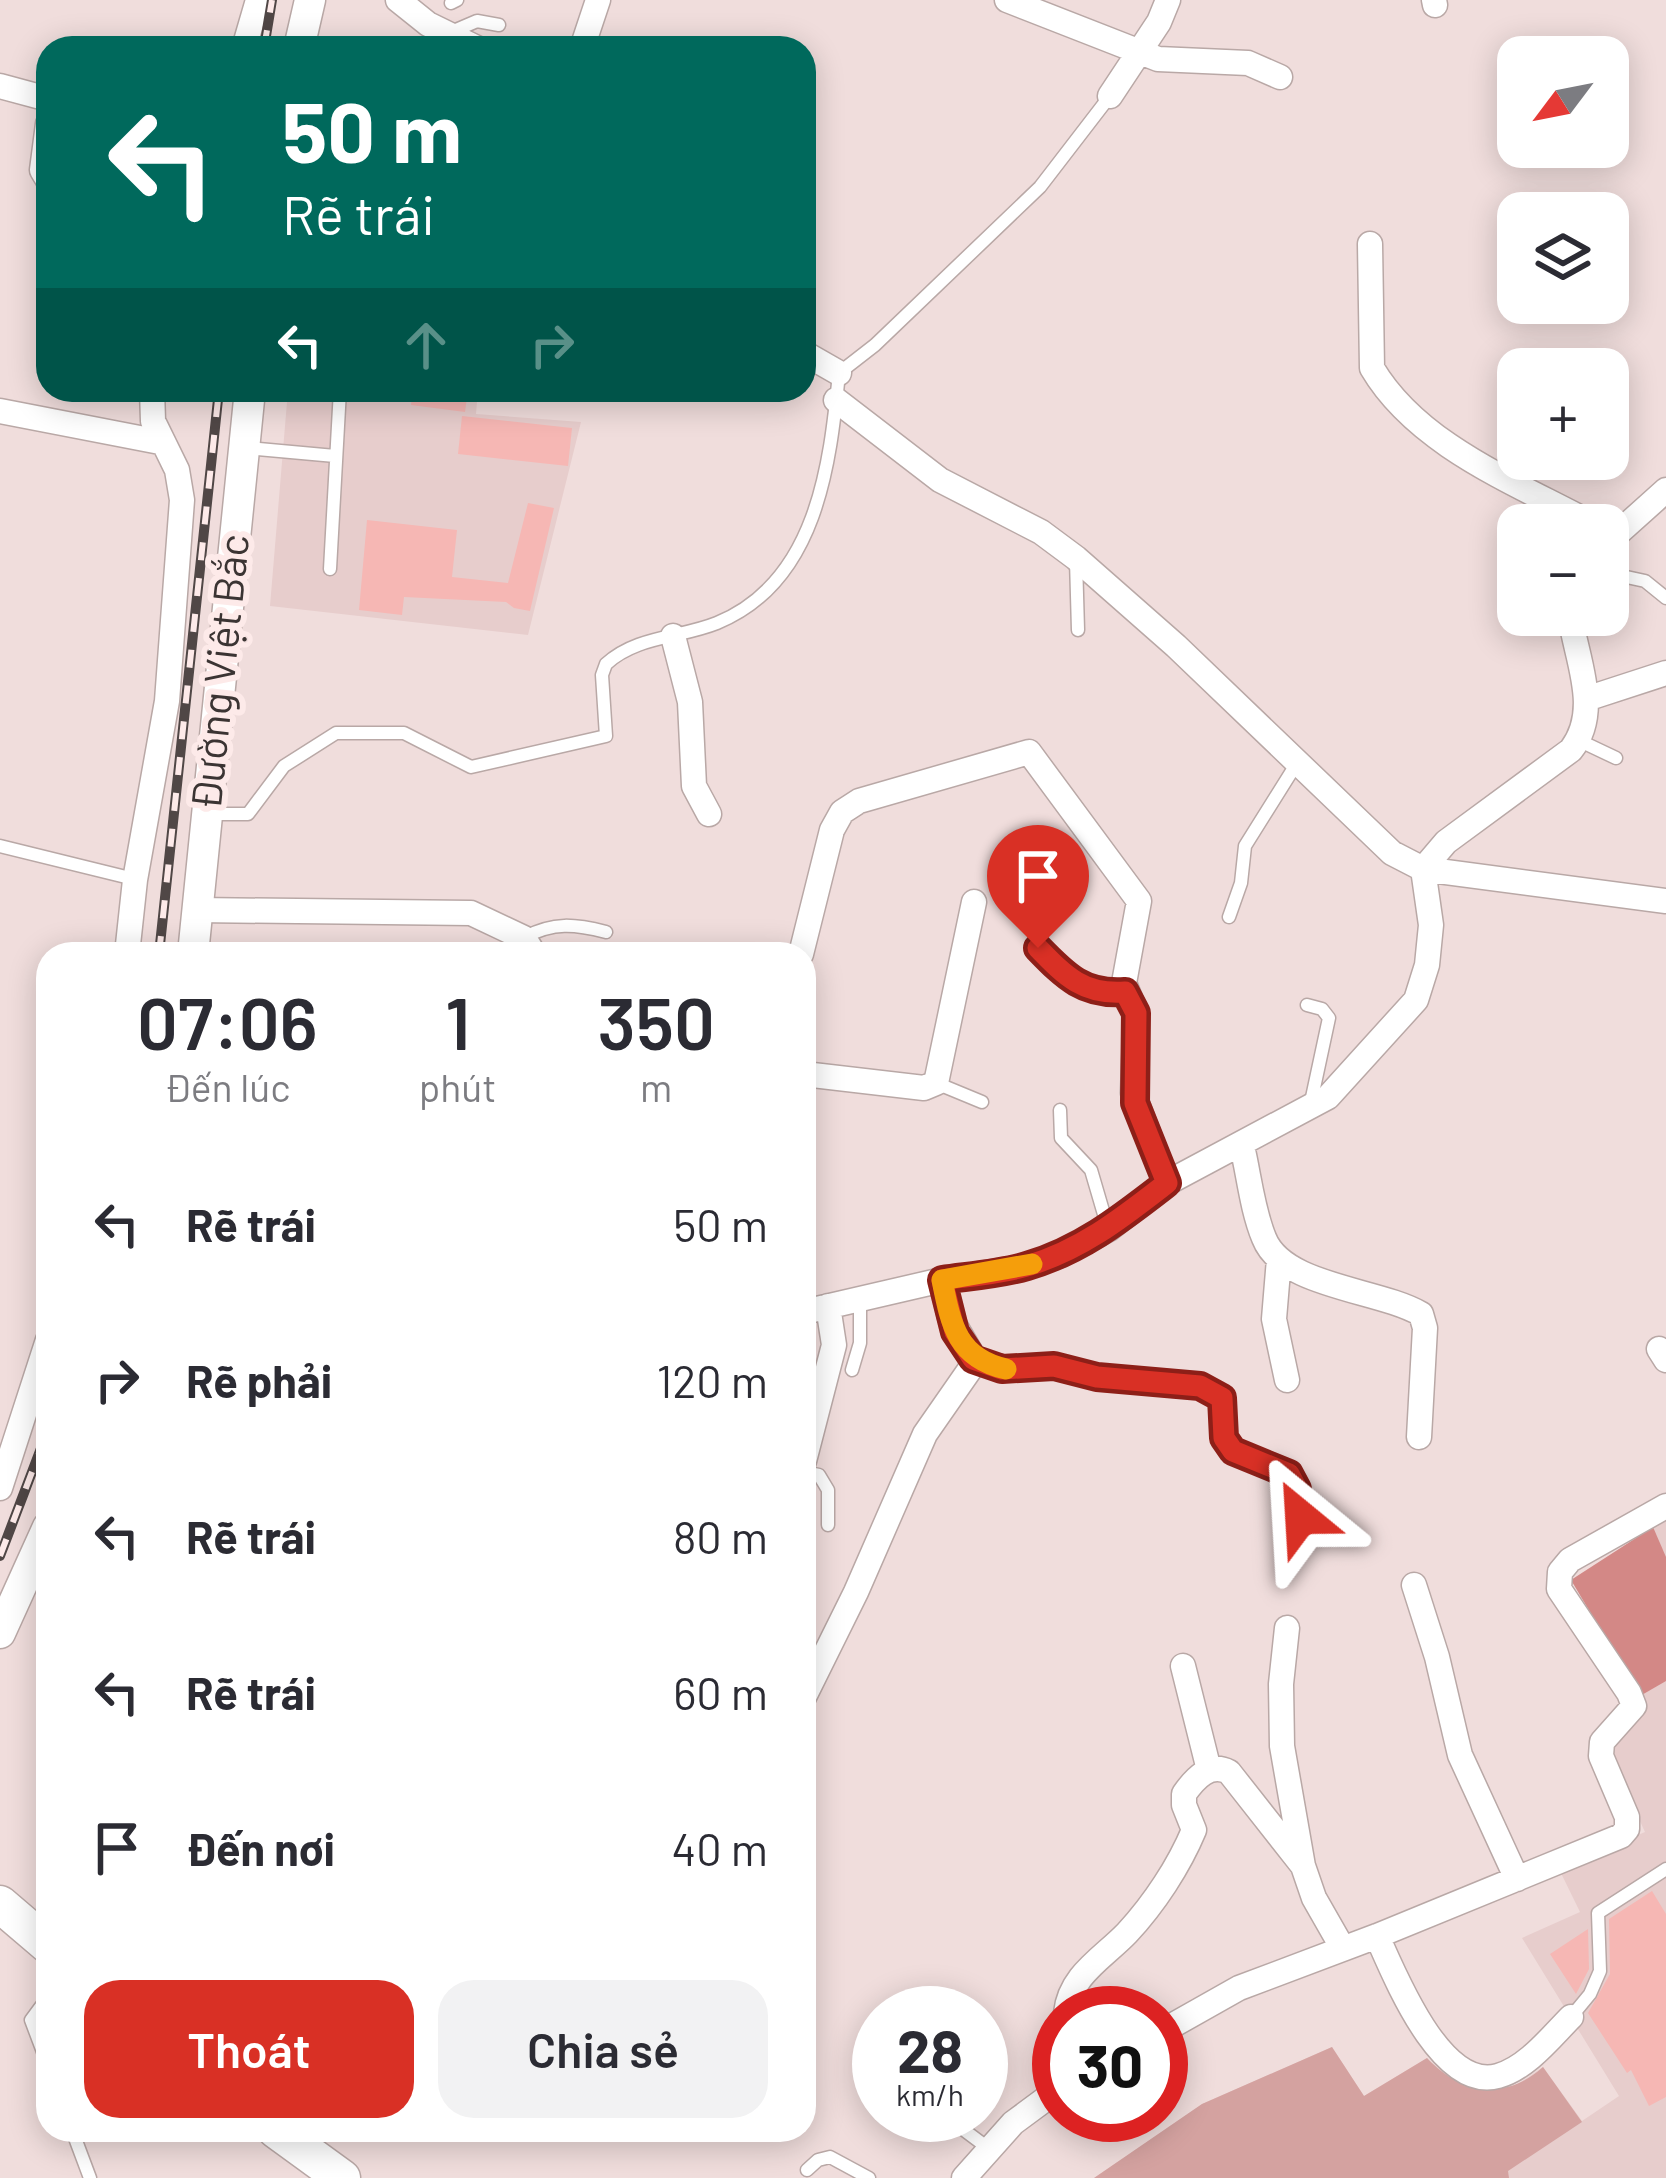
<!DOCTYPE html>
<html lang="vi">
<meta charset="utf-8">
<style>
body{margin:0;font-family:Barlow,sans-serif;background:#f2f2f3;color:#2b2b33;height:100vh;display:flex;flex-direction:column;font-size:45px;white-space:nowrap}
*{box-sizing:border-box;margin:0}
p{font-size:39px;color:#7c7c81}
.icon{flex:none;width:66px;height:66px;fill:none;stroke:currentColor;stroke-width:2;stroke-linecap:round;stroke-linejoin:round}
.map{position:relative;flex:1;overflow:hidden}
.side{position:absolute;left:36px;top:942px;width:780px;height:1200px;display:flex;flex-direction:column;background:#fff;border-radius:36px;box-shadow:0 6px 30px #0003}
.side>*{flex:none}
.guide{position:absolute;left:36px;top:36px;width:780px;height:366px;border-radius:36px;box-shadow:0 6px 30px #0003;background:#00695c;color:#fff;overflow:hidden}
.needle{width:78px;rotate:238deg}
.tools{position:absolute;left:1497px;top:36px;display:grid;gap:24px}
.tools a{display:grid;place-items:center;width:132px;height:132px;border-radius:24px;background:#fff;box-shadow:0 6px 30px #0003;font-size:60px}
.speed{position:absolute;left:852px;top:1986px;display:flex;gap:24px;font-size:60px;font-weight:700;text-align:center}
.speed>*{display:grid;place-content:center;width:156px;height:156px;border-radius:50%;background:#fff;box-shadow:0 6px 30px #0003;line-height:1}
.speed small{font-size:30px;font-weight:400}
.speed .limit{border:18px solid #d22;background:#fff;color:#111}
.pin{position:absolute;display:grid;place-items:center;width:102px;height:102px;color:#fff;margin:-123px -51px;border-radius:50% 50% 50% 0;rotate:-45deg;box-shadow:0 0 12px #0007}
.pin .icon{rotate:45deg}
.me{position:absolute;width:132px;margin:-66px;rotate:333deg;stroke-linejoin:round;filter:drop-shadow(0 0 9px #0008)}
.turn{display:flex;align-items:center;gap:42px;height:252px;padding:0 48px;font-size:54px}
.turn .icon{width:156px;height:156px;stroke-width:2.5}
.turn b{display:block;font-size:84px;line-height:102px}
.lanes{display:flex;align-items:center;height:114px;padding:0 48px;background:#0003;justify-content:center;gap:60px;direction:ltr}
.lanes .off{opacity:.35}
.eta{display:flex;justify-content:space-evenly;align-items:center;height:204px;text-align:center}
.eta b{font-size:72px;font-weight:600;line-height:84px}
.button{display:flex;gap:24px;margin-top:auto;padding:24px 48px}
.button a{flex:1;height:138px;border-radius:36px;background:#d93025;color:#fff;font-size:48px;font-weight:600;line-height:138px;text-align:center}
.button a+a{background:#f2f2f3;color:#2b2b33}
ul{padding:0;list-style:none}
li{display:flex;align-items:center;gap:36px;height:156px;padding:0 48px}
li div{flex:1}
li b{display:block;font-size:45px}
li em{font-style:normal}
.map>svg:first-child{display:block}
.built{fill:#e7cdcc}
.green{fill:#d4a2a0}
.water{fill:#d38886}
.building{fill:#f6b7b4}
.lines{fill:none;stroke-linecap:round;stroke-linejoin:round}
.service-casing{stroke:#b9a8a6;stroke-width:15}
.minor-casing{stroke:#b9a8a6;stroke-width:27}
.tertiary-casing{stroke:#b9a8a6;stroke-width:33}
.primary-casing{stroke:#b9a8a6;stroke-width:39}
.service{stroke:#fff;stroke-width:12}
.minor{stroke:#fff;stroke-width:24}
.tertiary{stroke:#fff;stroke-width:30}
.primary{stroke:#fff;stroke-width:36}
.rail-casing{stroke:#504746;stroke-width:10}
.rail{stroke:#fdeae9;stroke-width:6;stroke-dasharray:18;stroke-linecap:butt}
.route-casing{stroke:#8d1f18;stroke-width:30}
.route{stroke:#d93025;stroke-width:21}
.slow{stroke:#f59e0b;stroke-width:21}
.labels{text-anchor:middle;stroke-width:12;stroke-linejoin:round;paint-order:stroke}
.street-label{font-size:42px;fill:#3b3433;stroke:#fdeae9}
</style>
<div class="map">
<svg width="1666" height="2178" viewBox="0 0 1666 2178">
<rect width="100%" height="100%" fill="#f0dddc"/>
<!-- built -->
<path class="built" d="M 288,390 L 478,390 L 476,414 L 581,422 L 528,635 L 270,606 Z
M 1666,1519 L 1666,2178 L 1094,2178 L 1202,2104 L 1332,2047 L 1364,2096 L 1427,2058 L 1453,2081 L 1478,2090 L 1515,2086 L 1543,2067 L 1582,2121 L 1619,2096 L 1522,1938 L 1580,1912 L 1559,1869 L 1645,1832 L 1613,1762 L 1612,1747 L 1638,1718 L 1637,1689 L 1571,1580 Z"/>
<!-- green -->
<path class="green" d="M 1332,2047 L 1364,2096 L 1427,2058 C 1460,2094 1506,2101 1543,2067 L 1582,2122 L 1508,2171 L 1509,2178 L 1094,2178 L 1202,2104 Z"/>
<!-- water -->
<path class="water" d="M 1653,1527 L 1666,1557 L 1666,1681 L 1640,1696 L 1571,1580 Z"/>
<!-- building -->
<path class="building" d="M 413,390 L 468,390 L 465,412 L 411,405 Z
M 462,416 L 572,428 L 568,466 L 458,454 Z
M 528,503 L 554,508 L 530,611 L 514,608 L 506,602 L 404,597 L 402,615 L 359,610 L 367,520 L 457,530 L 452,577 L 508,583 Z
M 1652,1891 L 1666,1914 L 1666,2097 L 1649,2106 L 1631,2070 L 1627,2073 L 1588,2013 L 1610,1974 L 1609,1919 Z
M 1588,1929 L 1589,1969 L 1576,1994 L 1550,1954 Z"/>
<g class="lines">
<defs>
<path id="service" d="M 451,3 L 457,0
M 449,33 L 477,21 L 499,25
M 61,48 L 62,46
M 247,448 L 335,456
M 1076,560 L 1078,630
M 330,569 L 340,390
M 1608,573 L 1645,581 L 1666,598
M 1572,619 L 1610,624
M 1578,740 L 1616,758
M 207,814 L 248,814 L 284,766 L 336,733 L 404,733 L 471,767 L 606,736 L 602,675 L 606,664 C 636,636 680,638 717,623 C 817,582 830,465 839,373 L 875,345 L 1040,187 L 1110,96
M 0,846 L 134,879
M 1229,917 L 1241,883 L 1245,846 L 1297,763
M 525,937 C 554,922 574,924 606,932
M 1038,948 C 1066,977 1084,996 1125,992
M 1307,1005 L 1322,1009 L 1329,1018 L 1311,1102
M 936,1083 L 982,1102
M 1060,1110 L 1061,1138 L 1091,1170 L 1108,1228
M 852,1370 L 860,1343 L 860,1300
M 804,1472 L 819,1475 L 828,1490 L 828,1525
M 48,1997 L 31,2020 L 48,2065
M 1571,2017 L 1590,1994 L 1600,1971 L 1598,1913 L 1666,1869
M 866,2091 L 879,2083
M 944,2115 L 988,2148
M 72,2130 L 90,2178
M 807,2170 L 818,2160 L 830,2157 L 869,2178"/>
<path id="minor" d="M 398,0 L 428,24 L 477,48
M 1007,0 L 1158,59 L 1248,63 L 1280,77
M 1434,0 L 1435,5
M 244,48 L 258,0
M 582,48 L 598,0
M 0,86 L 48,99
M 1110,96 L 1159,22 L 1168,0
M 48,124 L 42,170 L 48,180
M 1370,244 L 1372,368 C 1418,446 1517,483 1594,525
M 804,353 L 839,373
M 836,400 L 940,480 L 1041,532 L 1076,558 L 1176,646 L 1392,853 L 1423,869 L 1666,901
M 0,411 L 160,442
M 1608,542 L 1666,490
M 673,636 L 690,702 L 694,786 L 709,814
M 1586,699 L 1666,673
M 197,910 L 471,913 L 524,938 L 534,954
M 127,954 L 135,880 L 167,701 L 182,500 L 177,470 L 153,421 L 152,390
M 801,954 L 832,830 L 842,812 L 859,801 L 1029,752 L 1139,901 L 1124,983 L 1136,1013 L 1133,1093 L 1167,1183
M 804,1074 L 924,1088 L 936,1083 L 974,902
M 1242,1146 C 1249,1175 1252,1209 1264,1238 C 1283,1287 1378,1289 1421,1314 L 1425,1328 L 1419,1437
M 1279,1259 L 1274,1319 L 1287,1380
M 804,1312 L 942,1280 L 1023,1267 L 1061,1255 L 1109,1229 L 1167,1183 L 1328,1097 L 1416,1000 L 1427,965 L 1431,925 L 1423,869 L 1446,842 L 1571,750 C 1602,710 1576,659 1570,615
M 1659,1349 L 1666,1360
M 973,1359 L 1002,1369 L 1055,1366 L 1097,1377 L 1200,1386 L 1222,1398 L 1224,1438 L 1233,1451 L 1289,1474 L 1297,1489 L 1301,1517
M 804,1461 L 834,1345 L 828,1306
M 0,1488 L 48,1340
M 1414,1585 L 1437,1657 L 1460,1755 L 1517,1879
M 1287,1628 L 1281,1684 L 1282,1746 L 1303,1866 L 1314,1898 L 1342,1947
M 1183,1666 L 1209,1770
M 804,1697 L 856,1592 L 925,1434 L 973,1365 L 971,1353 L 950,1317 L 942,1280
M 1377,1936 C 1395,1976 1441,2092 1498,2076 C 1527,2068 1551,2037 1571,2017
M 1066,2013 C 1070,1975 1103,1958 1127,1933 C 1154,1904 1179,1866 1194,1830 L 1184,1805 L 1184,1794 C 1195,1778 1210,1762 1229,1772 L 1303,1866
M 1161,2032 L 1239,1988 L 1377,1936 L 1621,1836 L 1627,1829 L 1627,1817 L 1601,1756 L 1602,1742 L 1634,1706 L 1629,1693 L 1559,1589 L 1560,1572 L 1570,1560 L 1666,1506
M 964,2178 L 1013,2123 L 1059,2089"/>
<path id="tertiary" d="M 299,48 L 310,0
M 193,954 L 250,390
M 0,1633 L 48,1527"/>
<path id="primary" d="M 0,1904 L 48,1945
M 276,2130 L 342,2178"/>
</defs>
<!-- service casing -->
<use href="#service" class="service-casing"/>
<!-- minor casing -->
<use href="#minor" class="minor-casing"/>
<!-- tertiary casing -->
<use href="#tertiary" class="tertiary-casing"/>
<!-- primary casing -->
<use href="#primary" class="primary-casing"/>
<!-- service -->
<use href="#service" class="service"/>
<!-- minor -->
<use href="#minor" class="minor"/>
<!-- tertiary -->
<use href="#tertiary" class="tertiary"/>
<!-- primary -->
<use href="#primary" class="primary"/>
<defs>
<path id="rail" d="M 264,48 L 272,0
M 159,954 L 219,390
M 0,1556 L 48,1430"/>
</defs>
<!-- rail casing -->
<use href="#rail" class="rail-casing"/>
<!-- rail -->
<use href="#rail" class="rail"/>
</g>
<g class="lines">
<defs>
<path id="route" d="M 1038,948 C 1066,977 1084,995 1125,992 L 1136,1013 L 1135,1103 L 1167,1183 C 1123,1217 1082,1250 1027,1266 C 1000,1274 970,1276 942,1280 L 955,1332 L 973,1359 L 1002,1369 L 1054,1366 L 1097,1377 L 1200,1386 L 1222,1398 L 1224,1438 L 1233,1451 L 1289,1474 L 1297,1489 L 1301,1517"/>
</defs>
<!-- route casing -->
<use href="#route" class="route-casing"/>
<!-- route -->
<use href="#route" class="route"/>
<!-- slow -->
<path class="slow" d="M 1006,1369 C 957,1358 951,1325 942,1280 L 1032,1264"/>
</g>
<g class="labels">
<!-- street labels -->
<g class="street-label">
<text transform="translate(220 672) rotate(-84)" y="15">Đường Việt Bắc</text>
</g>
</g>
</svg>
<div class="tools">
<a><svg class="needle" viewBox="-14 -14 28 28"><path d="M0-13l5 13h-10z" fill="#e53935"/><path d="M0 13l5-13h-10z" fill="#7c7c81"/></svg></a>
<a><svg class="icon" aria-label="layers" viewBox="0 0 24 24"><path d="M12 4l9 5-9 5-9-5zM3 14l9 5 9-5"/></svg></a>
<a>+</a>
<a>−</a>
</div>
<div class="speed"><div>28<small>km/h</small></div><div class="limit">30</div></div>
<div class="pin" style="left:1038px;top:948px;background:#d93025"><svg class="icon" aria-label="arrive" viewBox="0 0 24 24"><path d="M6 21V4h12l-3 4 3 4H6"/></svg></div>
<svg class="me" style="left:1301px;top:1517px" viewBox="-20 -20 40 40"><path d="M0-17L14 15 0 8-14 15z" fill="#d93025" stroke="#fff" stroke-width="4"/></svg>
<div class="guide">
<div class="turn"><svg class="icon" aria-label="left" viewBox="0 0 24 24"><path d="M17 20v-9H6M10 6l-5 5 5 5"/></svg><div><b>50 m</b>Rẽ trái</div></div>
<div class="lanes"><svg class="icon" aria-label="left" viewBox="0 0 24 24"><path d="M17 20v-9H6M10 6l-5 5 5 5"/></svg><svg class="icon off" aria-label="ahead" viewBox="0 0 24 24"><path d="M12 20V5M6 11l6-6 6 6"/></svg><svg class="icon off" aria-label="right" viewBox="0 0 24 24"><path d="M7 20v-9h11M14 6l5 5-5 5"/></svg></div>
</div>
<section class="side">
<div class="eta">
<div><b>07:06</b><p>Đến lúc</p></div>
<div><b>1</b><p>phút</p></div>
<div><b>350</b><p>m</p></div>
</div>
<ul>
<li><svg class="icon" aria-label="left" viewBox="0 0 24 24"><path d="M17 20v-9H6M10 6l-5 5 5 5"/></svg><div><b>Rẽ trái</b></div><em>50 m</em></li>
<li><svg class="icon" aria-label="right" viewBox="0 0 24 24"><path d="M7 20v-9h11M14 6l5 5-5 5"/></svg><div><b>Rẽ phải</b></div><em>120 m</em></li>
<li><svg class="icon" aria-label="left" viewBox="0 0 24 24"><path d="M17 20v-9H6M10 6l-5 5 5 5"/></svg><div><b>Rẽ trái</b></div><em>80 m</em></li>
<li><svg class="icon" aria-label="left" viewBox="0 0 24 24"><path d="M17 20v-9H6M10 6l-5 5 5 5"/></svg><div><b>Rẽ trái</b></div><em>60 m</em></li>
<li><svg class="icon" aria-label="arrive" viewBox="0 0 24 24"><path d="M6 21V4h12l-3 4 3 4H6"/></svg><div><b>Đến nơi</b></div><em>40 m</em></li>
</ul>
<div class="button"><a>Thoát</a><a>Chia sẻ</a></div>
</section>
</div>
